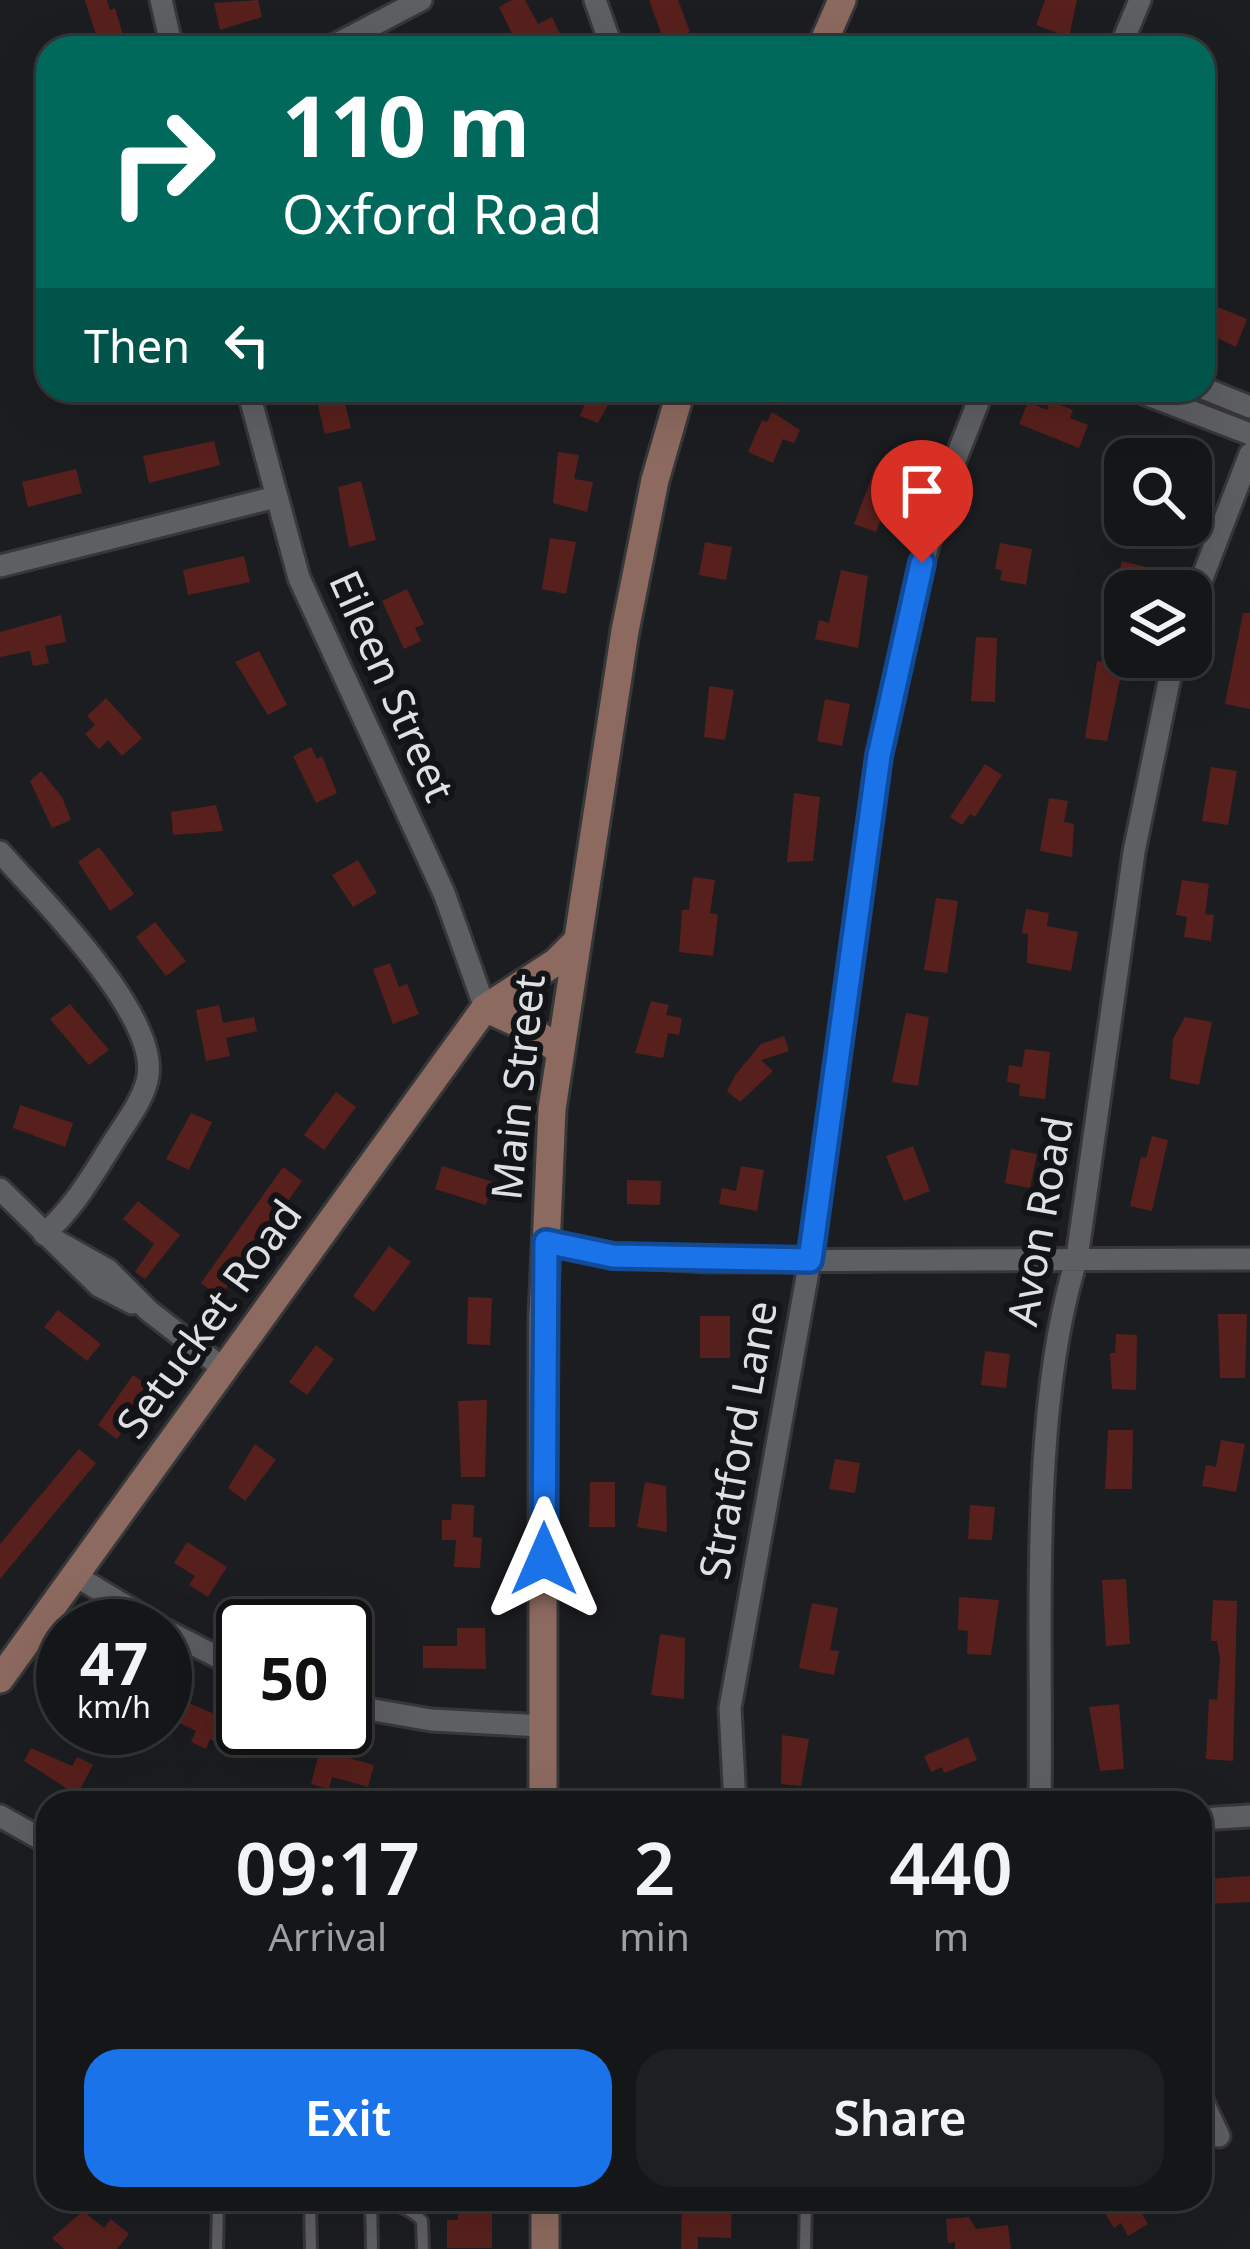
<!DOCTYPE html>
<style>
body{margin:0;font-family:"Noto Sans",sans-serif;background:#1e1f21;color:#f1f3f6;height:100vh;display:flex;flex-direction:column;font-size:45px;white-space:nowrap}
*{box-sizing:border-box;margin:0}
p{font-size:39px;color:#9d9fa2}
.icon{flex:none;width:66px;height:66px;fill:none;stroke:currentColor;stroke-width:2;stroke-linecap:round;stroke-linejoin:round}
.map{position:relative;flex:1;overflow:hidden}
.drawer{position:absolute;left:36px;top:1791px;width:1176px;height:420px;display:flex;flex-direction:column;background:#151618;border-radius:36px;box-shadow:0 12px 48px #0002,0 0 0 3px #343537}
.drawer>*{flex:none}
.banner{position:absolute;left:36px;top:36px;width:1179px;height:366px;border-radius:36px;box-shadow:0 12px 48px #0002,0 0 0 3px #343537;background:#00695c;color:#fff;overflow:hidden}
.tools{position:absolute;left:1104px;top:438px;display:grid;gap:24px}
.tools a{display:grid;place-items:center;width:108px;height:108px;border-radius:24px;background:#151618;box-shadow:0 12px 48px #0002,0 0 0 3px #343537;font-size:60px}
.speed{position:absolute;left:36px;top:1599px;display:flex;gap:24px;font-size:60px;font-weight:700;text-align:center}
.speed>*{display:grid;place-content:center;width:156px;height:156px;border-radius:50%;background:#151618;box-shadow:0 12px 48px #0002,0 0 0 3px #343537;line-height:1}
.speed small{font-size:30px;font-weight:400}
.speed .limit{border:6px solid #111;border-radius:18px;background:#fff;color:#111}
.pin{position:absolute;display:grid;place-items:center;width:102px;height:102px;color:#fff;margin:-123px -51px;border-radius:50% 50% 50% 0;rotate:-45deg;box-shadow:0 0 12px #0007}
.pin .icon{rotate:45deg}
.me{position:absolute;width:132px;margin:-66px;rotate:0deg;stroke-linejoin:round;filter:drop-shadow(0 0 9px #0008)}
.turn{display:flex;align-items:center;gap:42px;height:252px;padding:0 48px;font-size:54px}
.turn .icon{width:156px;height:156px;stroke-width:2.5}
.turn b{display:block;font-size:84px;line-height:102px}
.then{display:flex;align-items:center;height:114px;padding:0 48px;background:#0003;gap:24px;font-size:45px}
.eta{display:flex;justify-content:space-evenly;align-items:center;height:204px;text-align:center}
.eta b{font-size:72px;font-weight:600;line-height:84px}
.action{display:flex;gap:24px;margin-top:auto;padding:24px 48px}
.action a{flex:1;height:138px;border-radius:36px;background:#1a73e8;color:#fff;font-size:48px;font-weight:600;line-height:138px;text-align:center}
.action a+a{background:#1e1f21;color:#f1f3f6}
.map>svg:first-child{display:block}
.building{fill:#58201c}
.lines{fill:none;stroke-linecap:round;stroke-linejoin:round}
.lane-casing{stroke:#37373a;stroke-width:16}
.street-casing{stroke:#37373a;stroke-width:27}
.secondary-casing{stroke:#37373a;stroke-width:33}
.lane{stroke:#5e5f63;stroke-width:10}
.street{stroke:#5e5f63;stroke-width:21}
.secondary{stroke:#8d6a5f;stroke-width:27}
.route-casing{stroke:#114b97;stroke-width:30}
.route{stroke:#1a73e8;stroke-width:21}
.labels{text-anchor:middle;stroke-width:12;stroke-linejoin:round;paint-order:stroke}
.street-label{font-size:42px;fill:#dfe0e2;stroke:#131417}
</style>
<div class="map">
<svg width="1250" height="2249" viewBox="0 0 1250 2249">
<rect width="100%" height="100%" fill="#1c1d20"/>
<!-- building -->
<path class="building" d="M 85,0 L 107,0 L 110,10 L 115,8 L 126,45 L 100,48 Z
M 258,0 L 262,17 L 220,30 L 214,3 Z
M 512,0 L 525,0 L 538,24 L 552,17 L 560,34 L 543,43 L 545,48 L 519,48 L 499,7 Z
M 649,0 L 678,0 L 690,32 L 664,41 Z
M 1045,0 L 1077,0 L 1069,37 L 1036,25 Z
M 1203,301 L 1247,319 L 1236,347 L 1203,331 Z
M 314,390 L 342,390 L 351,428 L 325,434 Z
M 590,390 L 616,390 L 598,423 L 580,416 Z
M 1050,401 L 1073,410 L 1070,418 L 1088,425 L 1079,448 L 1019,424 L 1028,402 L 1047,410 Z
M 772,412 L 800,430 L 794,443 L 783,439 L 773,463 L 748,452 L 762,420 L 767,422 Z
M 214,441 L 220,465 L 149,483 L 143,456 Z
M 558,452 L 579,455 L 574,479 L 593,482 L 587,512 L 553,503 Z
M 876,466 L 899,474 L 876,532 L 854,524 Z
M 76,469 L 82,493 L 28,507 L 22,482 Z
M 361,481 L 376,540 L 349,547 L 338,487 Z
M 550,538 L 576,542 L 566,594 L 542,589 Z
M 705,542 L 732,547 L 726,580 L 699,575 Z
M 1000,543 L 1032,549 L 1026,585 L 1000,580 L 1002,570 L 995,569 Z
M 244,556 L 250,582 L 188,595 L 183,570 Z
M 1122,561 L 1146,567 L 1140,591 L 1125,591 L 1125,632 L 1104,626 Z
M 841,570 L 868,576 L 858,648 L 815,639 L 819,620 L 829,623 Z
M 407,589 L 424,624 L 415,628 L 421,641 L 404,649 L 382,601 Z
M 1243,613 L 1250,613 L 1250,709 L 1225,704 Z
M 61,615 L 66,642 L 45,646 L 49,663 L 33,666 L 30,651 L 0,657 L 0,632 Z
M 976,637 L 997,638 L 995,702 L 971,701 Z
M 259,651 L 287,705 L 268,715 L 235,662 Z
M 1097,661 L 1123,665 L 1107,741 L 1085,738 Z
M 709,686 L 734,690 L 725,740 L 704,737 Z
M 106,698 L 142,738 L 122,756 L 108,740 L 99,749 L 85,734 L 95,725 L 87,716 Z
M 825,699 L 850,704 L 842,746 L 817,741 Z
M 311,747 L 317,759 L 322,756 L 337,793 L 316,803 L 293,756 Z
M 985,764 L 1002,775 L 975,817 L 970,814 L 962,825 L 950,817 Z
M 1211,767 L 1237,771 L 1228,825 L 1202,821 Z
M 41,771 L 62,797 L 71,820 L 52,828 L 30,781 Z
M 794,793 L 820,797 L 813,861 L 787,862 Z
M 1049,798 L 1068,801 L 1064,822 L 1074,824 L 1072,857 L 1040,851 Z
M 216,805 L 223,831 L 173,835 L 171,812 Z
M 99,847 L 134,894 L 110,911 L 78,862 Z
M 358,860 L 377,893 L 353,907 L 332,875 Z
M 693,877 L 715,880 L 710,913 L 718,915 L 713,956 L 679,952 L 682,910 L 689,910 Z
M 1182,880 L 1209,884 L 1205,914 L 1214,915 L 1211,941 L 1184,937 L 1187,917 L 1176,915 Z
M 936,898 L 958,901 L 947,973 L 924,970 Z
M 1026,909 L 1049,913 L 1047,926 L 1078,932 L 1071,971 L 1027,963 L 1028,934 L 1022,933 Z
M 155,922 L 186,961 L 166,976 L 136,937 Z
M 390,963 L 399,987 L 407,984 L 419,1014 L 393,1024 L 373,969 Z
M 651,1001 L 669,1005 L 666,1015 L 682,1018 L 679,1035 L 668,1033 L 663,1058 L 635,1053 Z
M 70,1004 L 109,1050 L 89,1065 L 50,1019 Z
M 219,1005 L 223,1023 L 254,1017 L 257,1031 L 226,1038 L 230,1056 L 206,1061 L 196,1010 Z
M 906,1013 L 929,1017 L 918,1086 L 892,1082 Z
M 1185,1017 L 1212,1022 L 1199,1085 L 1170,1079 L 1173,1039 Z
M 784,1036 L 789,1051 L 761,1060 L 773,1071 L 740,1102 L 727,1091 L 736,1074 L 761,1044 Z
M 1025,1049 L 1050,1052 L 1045,1099 L 1019,1096 L 1020,1084 L 1007,1082 L 1009,1065 L 1022,1067 Z
M 336,1092 L 356,1107 L 324,1150 L 304,1135 Z
M 20,1105 L 73,1123 L 65,1147 L 13,1128 Z
M 191,1113 L 212,1122 L 189,1170 L 166,1159 Z
M 1152,1136 L 1168,1140 L 1152,1211 L 1130,1206 L 1141,1157 L 1146,1158 Z
M 913,1146 L 930,1191 L 904,1201 L 886,1156 Z
M 1011,1149 L 1037,1154 L 1030,1188 L 1005,1183 Z
M 442,1166 L 493,1182 L 486,1205 L 435,1189 Z
M 741,1166 L 764,1170 L 757,1211 L 719,1204 L 722,1188 L 736,1191 Z
M 283,1167 L 302,1181 L 220,1297 L 201,1283 Z
M 627,1180 L 661,1181 L 660,1205 L 627,1204 Z
M 138,1201 L 180,1235 L 145,1279 L 135,1272 L 154,1244 L 123,1219 Z
M 389,1246 L 411,1262 L 374,1312 L 353,1296 Z
M 468,1297 L 492,1298 L 490,1345 L 467,1344 Z
M 58,1310 L 101,1344 L 87,1361 L 44,1327 Z
M 1218,1314 L 1247,1314 L 1245,1378 L 1220,1378 Z
M 700,1316 L 730,1316 L 730,1358 L 700,1358 Z
M 1116,1334 L 1137,1335 L 1136,1390 L 1112,1389 L 1110,1353 L 1115,1353 Z
M 316,1345 L 334,1359 L 307,1395 L 289,1382 Z
M 985,1351 L 1010,1354 L 1006,1388 L 981,1385 Z
M 133,1375 L 153,1389 L 117,1439 L 98,1425 Z
M 487,1400 L 485,1477 L 461,1477 L 458,1401 Z
M 1108,1430 L 1133,1430 L 1132,1489 L 1105,1489 Z
M 1221,1440 L 1245,1444 L 1236,1492 L 1202,1486 L 1206,1465 L 1216,1467 Z
M 255,1444 L 276,1460 L 245,1501 L 228,1488 Z
M 79,1449 L 96,1463 L 0,1579 L 0,1544 Z
M 835,1459 L 860,1463 L 855,1493 L 829,1489 Z
M 590,1482 L 615,1482 L 615,1527 L 589,1527 Z
M 645,1482 L 666,1486 L 667,1532 L 637,1527 Z
M 452,1504 L 474,1505 L 473,1537 L 482,1538 L 480,1568 L 454,1567 L 456,1540 L 442,1540 L 442,1520 L 451,1520 Z
M 970,1505 L 995,1507 L 992,1540 L 968,1539 Z
M 187,1542 L 227,1567 L 208,1597 L 189,1585 L 195,1576 L 174,1563 Z
M 1126,1579 L 1130,1644 L 1106,1646 L 1102,1580 Z
M 959,1597 L 999,1600 L 991,1655 L 967,1654 L 968,1631 L 958,1630 Z
M 1213,1600 L 1237,1601 L 1233,1761 L 1206,1759 L 1209,1699 L 1217,1700 L 1220,1660 L 1217,1641 L 1211,1641 Z
M 812,1603 L 838,1608 L 830,1650 L 839,1651 L 834,1675 L 799,1668 Z
M 457,1628 L 485,1628 L 486,1669 L 423,1668 L 423,1646 L 457,1646 Z
M 660,1634 L 685,1638 L 684,1699 L 651,1695 Z
M 186,1702 L 261,1733 L 252,1751 L 233,1742 L 230,1749 L 210,1739 L 206,1749 L 191,1742 L 196,1731 L 177,1722 Z
M 1119,1704 L 1124,1769 L 1100,1771 L 1089,1707 Z
M 782,1735 L 809,1739 L 801,1786 L 781,1784 Z
M 968,1737 L 977,1760 L 944,1773 L 942,1767 L 931,1772 L 924,1756 Z
M 31,1748 L 72,1766 L 77,1757 L 93,1765 L 77,1795 L 24,1761 Z
M 320,1750 L 374,1765 L 368,1787 L 332,1777 L 329,1789 L 311,1784 Z
M 1250,1876 L 1250,1902 L 1207,1904 L 1207,1879 Z
M 458,2199 L 492,2199 L 492,2248 L 447,2248 L 447,2220 L 458,2220 Z
M 682,2199 L 732,2199 L 731,2238 L 698,2237 L 698,2249 L 681,2249 Z
M 1096,2199 L 1163,2199 L 1141,2212 L 1148,2224 L 1128,2236 L 1121,2223 L 1114,2228 Z
M 83,2211 L 104,2228 L 111,2219 L 129,2234 L 117,2249 L 64,2249 L 52,2238 Z
M 969,2217 L 976,2229 L 1008,2225 L 1011,2249 L 955,2249 L 955,2242 L 948,2243 L 946,2219 Z"/>
<g class="lines">
<defs>
<path id="lane" d="M 310,2200 L 311,2249
M 371,2200 L 372,2249
M 217,2249 L 218,2203 C 266,2201 391,2183 422,2221 L 423,2249
M 805,2249 L 806,2199"/>
<path id="street" d="M 161,0 L 172,48
M 595,0 L 612,48
M 329,48 L 421,0
M 1120,48 L 1140,0
M 1203,388 L 1250,407
M 248,390 L 299,578 L 444,893 L 485,1008
M 1135,390 L 1250,434
M 0,566 L 276,497
M 1191,607 L 1250,454
M 0,852 C 40,898 164,1019 147,1081 C 141,1104 123,1126 111,1146 C 90,1179 73,1209 44,1234
M 0,1189 L 99,1286 L 132,1303
M 44,1234 L 108,1270 L 149,1311 L 224,1369
M 546,1242 L 613,1256 L 708,1261 L 1250,1259
M 76,1576 L 159,1626
M 165,1630 L 243,1670
M 345,1705 L 431,1720 L 543,1726
M 735,1803 L 730,1708 L 810,1260 L 879,756 L 923,563 L 944,488 L 983,390
M 1040,1803 C 1043,1639 1028,1412 1077,1258 L 1134,852 L 1174,657
M 0,1816 L 48,1843
M 1200,1819 L 1250,1816
M 1200,2096 L 1219,2136"/>
<path id="secondary" d="M 821,48 L 842,0
M 485,1008 L 530,1029 L 560,1051
M 0,1679 L 485,1008 L 556,962 L 576,942
M 543,1803 L 543,1317 L 552,1109 L 625,631 L 655,480 L 681,390
M 545,2199 L 545,2249"/>
</defs>
<!-- lane casing -->
<use href="#lane" class="lane-casing"/>
<!-- street casing -->
<use href="#street" class="street-casing"/>
<!-- secondary casing -->
<use href="#secondary" class="secondary-casing"/>
<!-- lane -->
<use href="#lane" class="lane"/>
<!-- street -->
<use href="#street" class="street"/>
<!-- secondary -->
<use href="#secondary" class="secondary"/>
</g>
<g class="lines">
<defs>
<path id="route" d="M 544,1559 L 546,1242 L 613,1256 L 810,1260 L 879,756 L 922,563"/>
</defs>
<!-- route casing -->
<use href="#route" class="route-casing"/>
<!-- route -->
<use href="#route" class="route"/>
</g>
<g class="labels">
<!-- street labels -->
<g class="street-label">
<text transform="translate(392 686) rotate(66)" y="15">Eileen Street</text>
<text transform="translate(518 1087) rotate(-84)" y="15">Main Street</text>
<text transform="translate(1040 1221) rotate(-80)" y="15">Avon Road</text>
<text transform="translate(209 1319) rotate(-54)" y="15">Setucket Road</text>
<text transform="translate(738 1440) rotate(-80)" y="15">Stratford Lane</text>
</g>
</g>
</svg>
<div class="tools">
<a><svg class="icon" aria-label="search" viewBox="0 0 24 24"><circle cx="10" cy="10" r="6"/><path d="M15 15l6 6"/></svg></a>
<a><svg class="icon" aria-label="layers" viewBox="0 0 24 24"><path d="M12 4l9 5-9 5-9-5zM3 14l9 5 9-5"/></svg></a>
</div>
<div class="speed"><div>47<small>km/h</small></div><div class="limit">50</div></div>
<div class="pin" style="left:922px;top:563px;background:#d93025"><svg class="icon" aria-label="arrive" viewBox="0 0 24 24"><path d="M6 21V4h12l-3 4 3 4H6"/></svg></div>
<svg class="me" style="left:544px;top:1559px" viewBox="-20 -20 40 40"><path d="M0-17L14 15 0 8-14 15z" fill="#1a73e8" stroke="#fff" stroke-width="4"/></svg>
<div class="banner">
<div class="turn"><svg class="icon" aria-label="right" viewBox="0 0 24 24"><path d="M7 20v-9h11M14 6l5 5-5 5"/></svg><div><b>110 m</b>Oxford Road</div></div>
<div class="then">Then<svg class="icon" aria-label="left" viewBox="0 0 24 24"><path d="M17 20v-9H6M10 6l-5 5 5 5"/></svg></div>
</div>
<section class="drawer">
<div class="eta">
<div><b>09:17</b><p>Arrival</p></div>
<div><b>2</b><p>min</p></div>
<div><b>440</b><p>m</p></div>
</div>
<div class="action"><a>Exit</a><a>Share</a></div>
</section>
</div>
